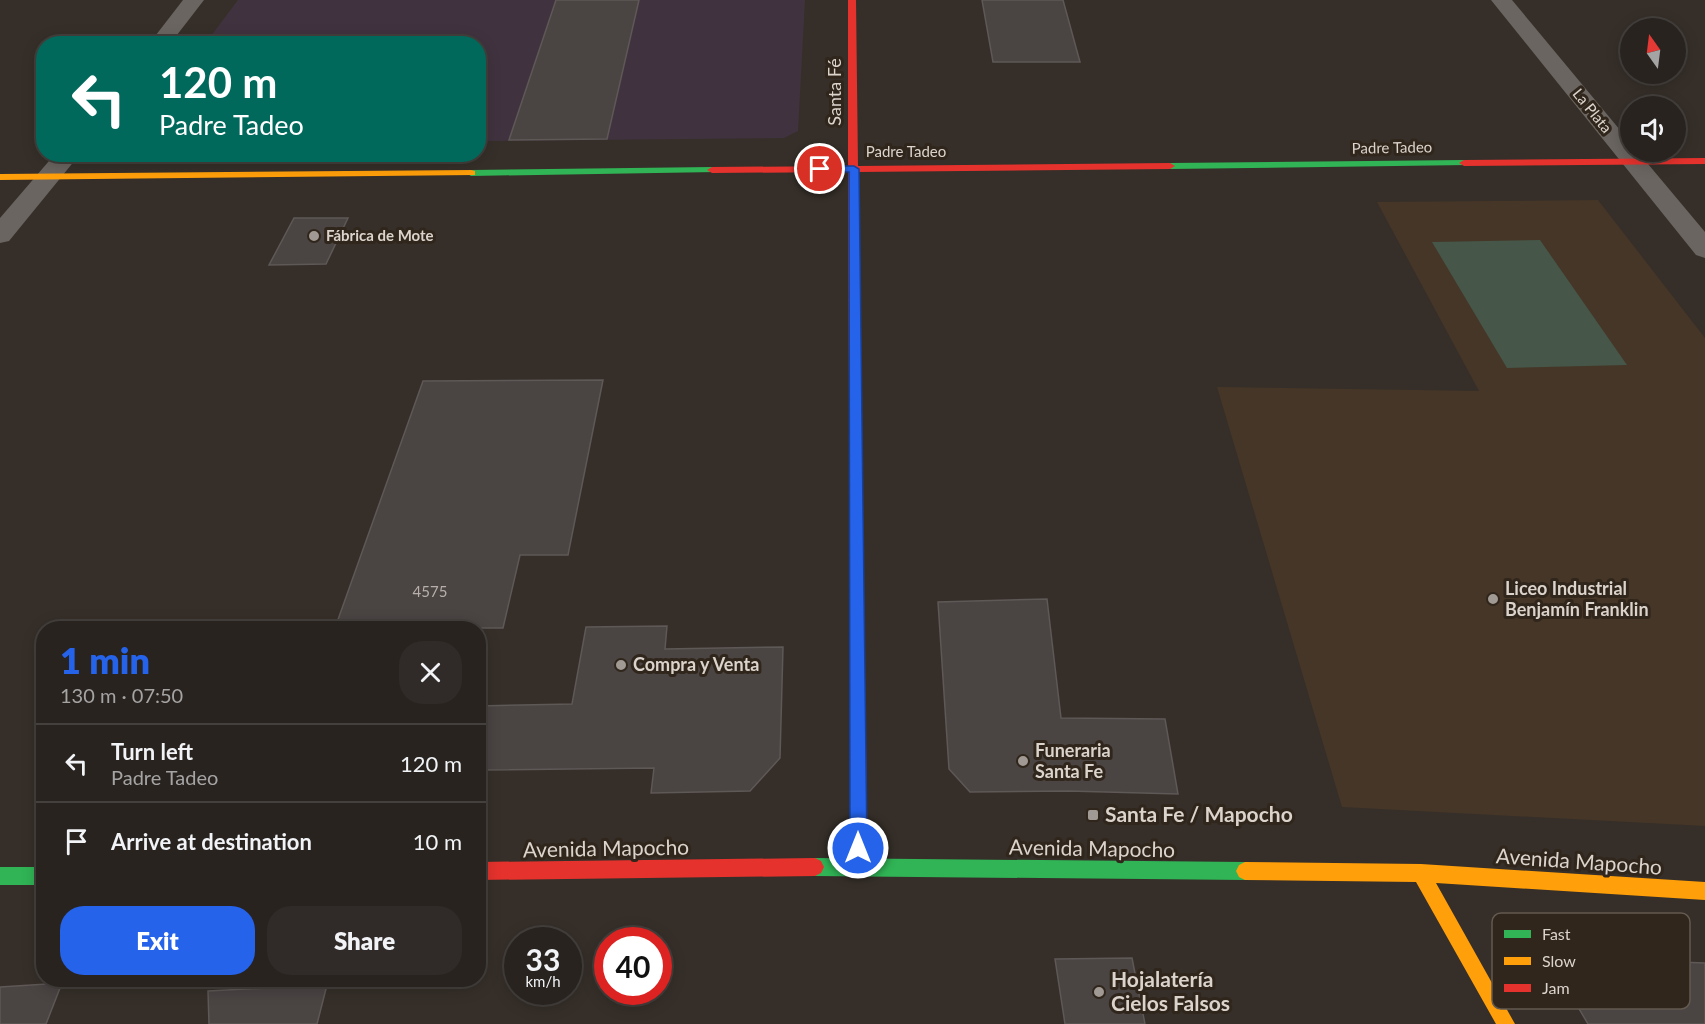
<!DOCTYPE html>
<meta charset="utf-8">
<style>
body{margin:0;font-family:Lato,sans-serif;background:#302b28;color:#f1f3f6;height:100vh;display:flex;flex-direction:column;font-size:22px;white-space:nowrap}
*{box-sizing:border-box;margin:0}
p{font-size:20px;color:#a5a4a4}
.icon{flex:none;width:33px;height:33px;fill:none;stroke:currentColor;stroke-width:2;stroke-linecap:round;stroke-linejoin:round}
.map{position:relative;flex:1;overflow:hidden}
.sheet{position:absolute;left:36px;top:621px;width:450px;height:366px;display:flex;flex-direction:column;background:#28231f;border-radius:24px;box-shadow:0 3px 15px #0003,0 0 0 2px #44403d}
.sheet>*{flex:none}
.banner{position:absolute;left:36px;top:36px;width:450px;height:126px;border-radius:24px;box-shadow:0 3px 15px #0003,0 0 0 2px #44403d;background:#00695c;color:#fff;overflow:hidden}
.needle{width:39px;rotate:346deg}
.fabs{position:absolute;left:1620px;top:18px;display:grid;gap:12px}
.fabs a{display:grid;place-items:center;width:66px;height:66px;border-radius:50%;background:#28231f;box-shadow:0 3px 15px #0003,0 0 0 2px #44403d;font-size:30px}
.speed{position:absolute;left:504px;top:927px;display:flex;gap:12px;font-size:30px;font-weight:700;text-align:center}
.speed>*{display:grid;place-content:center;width:78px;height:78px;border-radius:50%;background:#28231f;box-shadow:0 3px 15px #0003,0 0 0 2px #44403d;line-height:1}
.speed small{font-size:15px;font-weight:400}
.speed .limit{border:9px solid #d22;background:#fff;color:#111}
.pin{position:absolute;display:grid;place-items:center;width:51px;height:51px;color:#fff;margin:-26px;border:3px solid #fff;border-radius:50%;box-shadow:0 2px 6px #0007}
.me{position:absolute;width:66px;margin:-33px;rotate:0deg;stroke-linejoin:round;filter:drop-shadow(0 0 4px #0008)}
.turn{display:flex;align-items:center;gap:21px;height:126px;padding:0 24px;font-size:27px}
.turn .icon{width:78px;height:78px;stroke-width:2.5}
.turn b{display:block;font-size:42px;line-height:51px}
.round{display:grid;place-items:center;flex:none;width:63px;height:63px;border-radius:24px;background:#302b28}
.overview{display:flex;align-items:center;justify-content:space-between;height:102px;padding:0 24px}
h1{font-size:36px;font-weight:800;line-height:45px;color:#2563eb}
.button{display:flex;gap:12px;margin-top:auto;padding:12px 24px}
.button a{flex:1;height:69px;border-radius:24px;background:#2563eb;color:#fff;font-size:24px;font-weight:800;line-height:69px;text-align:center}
.button a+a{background:#302b28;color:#f1f3f6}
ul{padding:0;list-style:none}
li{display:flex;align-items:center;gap:18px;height:78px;padding:0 24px;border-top:2px solid #44403d}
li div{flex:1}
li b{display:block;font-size:22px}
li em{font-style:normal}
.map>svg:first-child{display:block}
.commercial{fill:#40333f}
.built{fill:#453627}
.green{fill:#465648}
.building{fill:#4a4443;stroke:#5e5857;stroke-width:1.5}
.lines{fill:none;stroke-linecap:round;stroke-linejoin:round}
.street{fill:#6a6560;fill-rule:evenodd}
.fast{fill:#30b455;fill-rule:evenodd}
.slow{fill:#ff9f0a;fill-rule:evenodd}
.jam{fill:#e5322d;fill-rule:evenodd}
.route{fill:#2563eb;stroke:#184099;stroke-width:1.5}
.poi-dot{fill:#a19a94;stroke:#30261b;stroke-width:2}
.labels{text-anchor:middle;stroke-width:6;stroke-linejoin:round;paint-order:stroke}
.far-street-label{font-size:15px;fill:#dbd4cd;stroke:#30261b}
.far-poi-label{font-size:15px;font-weight:bold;fill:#dbd4cd;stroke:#30261b;text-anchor:start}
.number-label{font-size:15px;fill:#b7b0aa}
.street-label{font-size:18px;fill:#dbd4cd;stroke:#30261b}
.poi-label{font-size:18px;font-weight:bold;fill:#dbd4cd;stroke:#30261b;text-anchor:start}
.near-poi-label{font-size:21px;font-weight:bold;fill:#dbd4cd;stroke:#30261b;text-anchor:start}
.near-street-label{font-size:21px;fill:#dbd4cd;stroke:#30261b}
.key{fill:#30261b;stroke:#635a50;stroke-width:1.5}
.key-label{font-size:16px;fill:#dbd4cd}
</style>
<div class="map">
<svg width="1705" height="1024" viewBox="0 0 1705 1024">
<rect width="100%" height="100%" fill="#362f29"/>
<!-- commercial -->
<path class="commercial" d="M 238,0 L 805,0 L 798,131 L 784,138 L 479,141 L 478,44 L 205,44 Z"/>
<!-- built -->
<path class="built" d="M 1598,200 L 1705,338 L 1705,826 L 1342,807 L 1217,387 L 1479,391 L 1377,202 Z"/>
<!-- green -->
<path class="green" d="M 1540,240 L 1627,365 L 1507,368 L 1432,242 Z"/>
<!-- building -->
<path class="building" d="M 556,0 L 639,0 L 607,139 L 509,140 Z
M 982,0 L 1063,0 L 1080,62 L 993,62 Z
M 294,218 L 348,218 L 326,264 L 269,265 Z
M 603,380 L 568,555 L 520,555 L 503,628 L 335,628 L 423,381 Z
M 1047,599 L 1061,718 L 1165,719 L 1178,794 L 1069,791 L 970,792 L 949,769 L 938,602 Z
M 667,626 L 665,649 L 783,647 L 780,758 L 750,791 L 651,793 L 654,768 L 478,770 L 478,706 L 572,704 L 586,627 Z
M 1132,958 L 1145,1024 L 1065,1024 L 1055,959 Z
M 1570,958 L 1705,963 L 1705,1024 L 1588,1024 L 1568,990 Z
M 62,983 L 46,1024 L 0,1024 L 0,987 Z
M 327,985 L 317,1024 L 209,1024 L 208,991 Z"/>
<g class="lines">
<!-- street -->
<path class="street" d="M 183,0 L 204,0 L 170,44 L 149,44 Z
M 1491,0 L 1512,0 L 1630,142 L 1630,152 L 1638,152 L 1705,232 L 1705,258 L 1696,255 Z
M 55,154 L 80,154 L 9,241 L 0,243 L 0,218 Z"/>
<!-- fast -->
<path class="fast" d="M 1464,160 L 1468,161 L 1468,165 L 1170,169 L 1165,166 L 1170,163 Z
M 712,167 L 717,170 L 716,172 L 471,176 L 466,173 L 471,170 Z
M 815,858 L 1245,862 L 1251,865 L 1254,871 L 1251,877 L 1245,880 L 815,876 L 809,873 L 806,867 L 809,861 Z
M 0,867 L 44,867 L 44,885 L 0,885 Z"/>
<!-- slow -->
<path class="slow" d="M 471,170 L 475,171 L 475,175 L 0,180 L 0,174 Z
M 855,387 L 861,392 L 864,626 L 862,631 L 857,633 L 852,631 L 850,626 L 849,392 Z
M 1245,862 L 1421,864 L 1705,882 L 1705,900 L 1436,883 L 1515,1024 L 1496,1024 L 1416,882 L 1245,880 L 1239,877 L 1236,871 L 1239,865 Z"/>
<!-- jam -->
<path class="jam" d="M 848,0 L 856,0 L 858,166 L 1170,163 L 1175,166 L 1170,169 L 858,172 L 861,392 L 855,397 L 849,392 L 848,172 L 712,173 L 707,170 L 712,167 L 848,166 Z
M 1705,158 L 1705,164 L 1464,166 L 1459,163 L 1464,160 Z
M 857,619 L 862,621 L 864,626 L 868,867 L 865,873 L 859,876 L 853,873 L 850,867 L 850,626 L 852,621 Z
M 815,858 L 821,861 L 824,867 L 821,873 L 815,876 L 478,880 L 478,862 Z"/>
</g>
<!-- route -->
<path class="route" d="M 820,166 L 854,166 L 859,169 L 867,848 L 865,854 L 858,856 L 852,854 L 850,848 L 849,172 L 817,172 L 815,169 Z"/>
<!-- markers -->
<g class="poi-dot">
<circle cx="314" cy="236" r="6"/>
<circle cx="1493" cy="599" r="6"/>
<circle cx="621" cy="665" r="6"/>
<circle cx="1023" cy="761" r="6"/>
<rect x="1087" y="809" width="12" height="12" rx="3"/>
<circle cx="1099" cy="992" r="6"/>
</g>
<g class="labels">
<!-- far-street labels -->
<g class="far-street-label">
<text transform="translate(1592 111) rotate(51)" y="5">La Plata</text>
<text transform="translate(1392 148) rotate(-1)" y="5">Padre Tadeo</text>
<text x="906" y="157">Padre Tadeo</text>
</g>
<!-- far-poi labels -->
<g class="far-poi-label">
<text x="326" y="241">Fábrica de Mote</text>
</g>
<!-- number labels -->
<g class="number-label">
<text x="430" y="597">4575</text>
</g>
<!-- street labels -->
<g class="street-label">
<text transform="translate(835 92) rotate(-90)" y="6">Santa Fé</text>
</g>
<!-- poi labels -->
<g class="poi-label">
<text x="1505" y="595">Liceo Industrial<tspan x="1505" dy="21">Benjamín Franklin</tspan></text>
<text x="633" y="671">Compra y Venta</text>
<text x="1035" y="757">Funeraria<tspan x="1035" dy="21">Santa Fe</tspan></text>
</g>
<!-- near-poi labels -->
<g class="near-poi-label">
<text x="1105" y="822">Santa Fe / Mapocho</text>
<text x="1111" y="987">Hojalatería<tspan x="1111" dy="24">Cielos Falsos</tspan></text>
</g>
<!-- near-street labels -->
<g class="near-street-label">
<text transform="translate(606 849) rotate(-1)" y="7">Avenida Mapocho</text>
<text transform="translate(1092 849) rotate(1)" y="7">Avenida Mapocho</text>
<text transform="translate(1579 862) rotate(4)" y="7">Avenida Mapocho</text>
</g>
</g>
<!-- legend -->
<rect x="1492" y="913" width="198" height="96" rx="9" class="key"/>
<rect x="1504" y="930" width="27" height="8" fill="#30b455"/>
<rect x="1504" y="957" width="27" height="8" fill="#ff9f0a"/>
<rect x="1504" y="984" width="27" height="8" fill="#e5322d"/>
<g class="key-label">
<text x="1542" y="940">Fast</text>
<text x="1542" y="967">Slow</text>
<text x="1542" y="994">Jam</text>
</g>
</svg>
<div class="fabs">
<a><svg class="needle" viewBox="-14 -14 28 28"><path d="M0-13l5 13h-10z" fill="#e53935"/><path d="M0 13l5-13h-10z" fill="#a5a4a4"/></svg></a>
<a><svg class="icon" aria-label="sound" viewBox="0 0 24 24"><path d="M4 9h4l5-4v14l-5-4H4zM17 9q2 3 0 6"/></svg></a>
</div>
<div class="speed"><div>33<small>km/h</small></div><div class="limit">40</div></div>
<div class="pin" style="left:820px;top:169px;background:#d93025"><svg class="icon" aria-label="arrive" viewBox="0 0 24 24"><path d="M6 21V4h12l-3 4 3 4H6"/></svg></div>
<svg class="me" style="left:858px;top:848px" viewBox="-20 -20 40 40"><circle r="17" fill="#2563eb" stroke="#fff" stroke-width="3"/><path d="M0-11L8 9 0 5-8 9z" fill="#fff"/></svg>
<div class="banner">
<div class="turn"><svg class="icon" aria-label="left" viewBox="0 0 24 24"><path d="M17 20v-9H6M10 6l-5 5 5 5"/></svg><div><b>120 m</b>Padre Tadeo</div></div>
</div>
<section class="sheet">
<div class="overview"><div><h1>1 min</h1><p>130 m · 07:50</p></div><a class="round"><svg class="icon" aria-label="close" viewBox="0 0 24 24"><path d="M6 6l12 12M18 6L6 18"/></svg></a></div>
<ul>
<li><svg class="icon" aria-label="left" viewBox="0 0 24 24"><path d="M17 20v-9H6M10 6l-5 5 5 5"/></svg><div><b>Turn left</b><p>Padre Tadeo</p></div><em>120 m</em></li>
<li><svg class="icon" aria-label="arrive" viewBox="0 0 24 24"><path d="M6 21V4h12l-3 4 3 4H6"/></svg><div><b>Arrive at destination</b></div><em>10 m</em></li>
</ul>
<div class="button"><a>Exit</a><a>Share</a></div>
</section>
</div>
